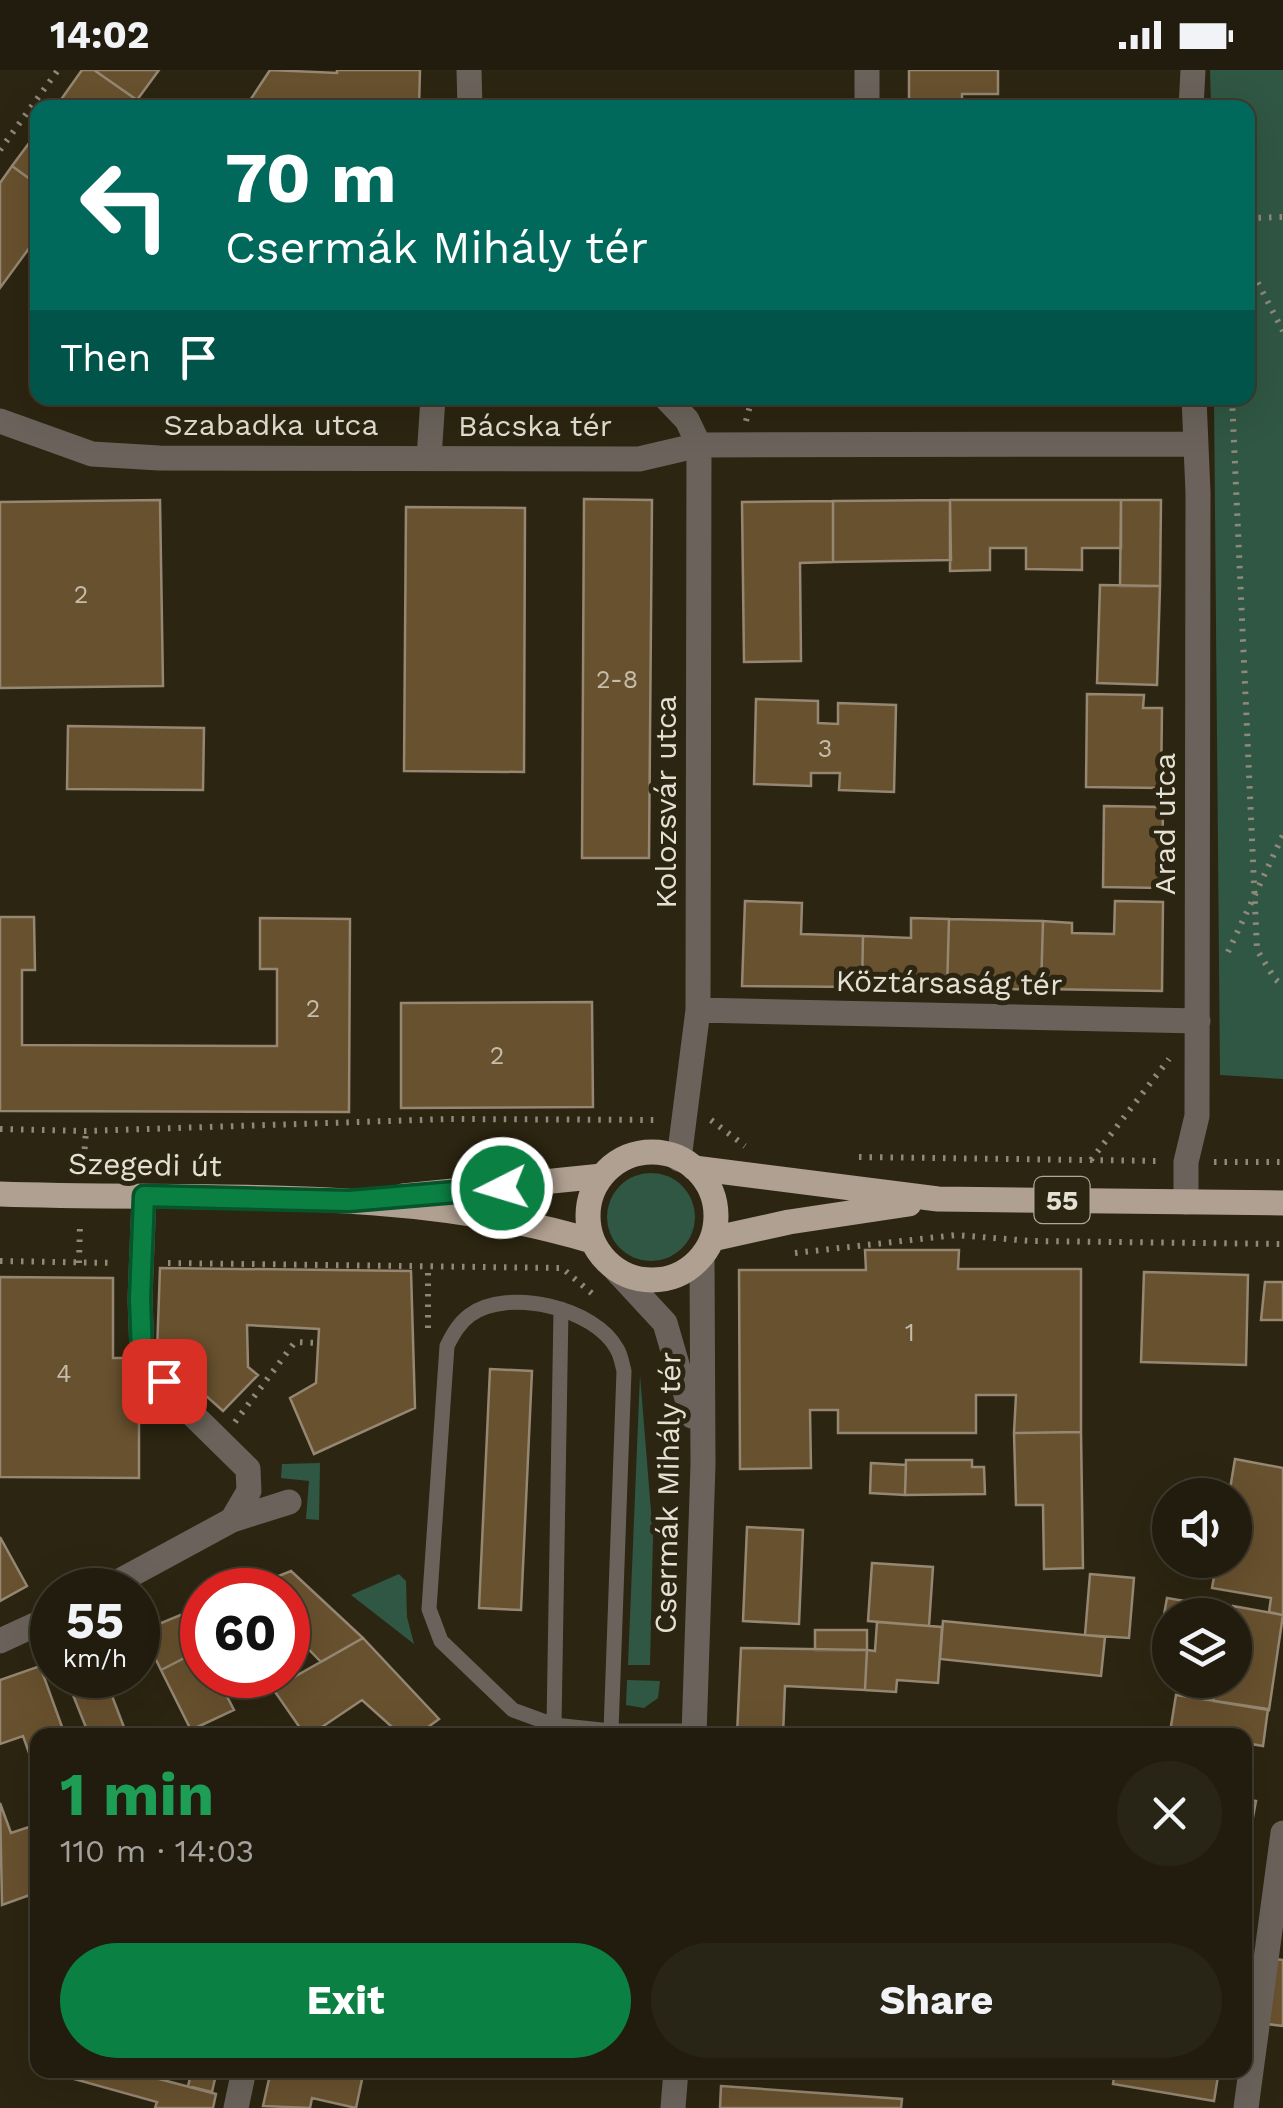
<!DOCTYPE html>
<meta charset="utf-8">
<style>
body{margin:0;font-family:"Work Sans",sans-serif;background:#292516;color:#f1f3f6;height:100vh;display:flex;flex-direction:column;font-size:38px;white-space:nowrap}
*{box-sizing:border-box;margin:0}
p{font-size:32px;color:#a2a19d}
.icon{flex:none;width:55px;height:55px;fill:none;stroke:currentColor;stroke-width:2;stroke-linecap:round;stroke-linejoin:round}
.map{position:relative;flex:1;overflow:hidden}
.drawer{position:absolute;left:30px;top:1658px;width:1222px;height:350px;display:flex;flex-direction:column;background:#211c0d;border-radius:20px;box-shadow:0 10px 40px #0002,0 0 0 2px #3e3a2e}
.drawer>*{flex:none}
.top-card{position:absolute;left:30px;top:30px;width:1225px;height:305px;border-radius:20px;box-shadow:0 10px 40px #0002,0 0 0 2px #3e3a2e;background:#00695c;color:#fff;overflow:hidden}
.fabs{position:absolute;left:1152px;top:1408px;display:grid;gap:20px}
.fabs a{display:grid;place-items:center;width:100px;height:100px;border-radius:50%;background:#211c0d;box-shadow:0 10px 40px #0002,0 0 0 2px #3e3a2e;font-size:50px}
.speed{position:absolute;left:30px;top:1498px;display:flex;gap:20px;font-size:50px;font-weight:700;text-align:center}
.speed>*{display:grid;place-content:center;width:130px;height:130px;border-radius:50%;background:#211c0d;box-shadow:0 10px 40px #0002,0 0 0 2px #3e3a2e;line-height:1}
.speed small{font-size:25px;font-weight:400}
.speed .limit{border:15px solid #d22;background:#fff;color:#111}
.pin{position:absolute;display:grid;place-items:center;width:85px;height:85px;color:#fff;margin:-42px;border-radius:20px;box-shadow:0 5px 15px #0006}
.me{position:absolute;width:110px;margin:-55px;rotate:265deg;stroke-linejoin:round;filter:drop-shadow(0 0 8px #0008)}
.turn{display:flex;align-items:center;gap:35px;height:210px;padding:0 30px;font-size:45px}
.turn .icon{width:130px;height:130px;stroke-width:2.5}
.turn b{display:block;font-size:70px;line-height:85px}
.then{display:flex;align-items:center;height:95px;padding:0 30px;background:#0003;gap:20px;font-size:38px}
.round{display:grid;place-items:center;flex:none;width:105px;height:105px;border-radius:52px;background:#292516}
.headline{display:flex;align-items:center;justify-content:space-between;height:170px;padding:0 30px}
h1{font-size:60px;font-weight:700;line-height:75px;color:#1e9e55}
.action{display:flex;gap:20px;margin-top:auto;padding:20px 30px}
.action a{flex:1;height:115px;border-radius:60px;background:#0b8043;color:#fff;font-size:40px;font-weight:700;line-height:115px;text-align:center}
.action a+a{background:#292516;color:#f1f3f6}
.status{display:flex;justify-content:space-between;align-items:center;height:70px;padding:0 50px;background:#211c0d;direction:ltr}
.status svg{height:28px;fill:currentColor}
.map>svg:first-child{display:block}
.green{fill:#305744}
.building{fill:#68512e;stroke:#958772;stroke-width:2.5}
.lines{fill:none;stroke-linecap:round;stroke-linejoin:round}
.path{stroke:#8f897a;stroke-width:6;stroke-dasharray:2.5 8;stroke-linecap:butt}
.lane{stroke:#6b635b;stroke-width:15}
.street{stroke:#6b635b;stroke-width:25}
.primary{stroke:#b0a091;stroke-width:25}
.route-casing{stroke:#07532c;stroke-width:25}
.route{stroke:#0b8043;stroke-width:18}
.labels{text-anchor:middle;stroke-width:10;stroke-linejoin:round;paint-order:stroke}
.number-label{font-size:25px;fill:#c6bcaa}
.shield{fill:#2c2511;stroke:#aea89a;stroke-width:2.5}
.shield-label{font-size:28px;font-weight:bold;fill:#e5e0d4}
.street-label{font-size:30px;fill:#e5e0d4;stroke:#2c2511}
</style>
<div class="status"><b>14:02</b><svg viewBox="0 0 49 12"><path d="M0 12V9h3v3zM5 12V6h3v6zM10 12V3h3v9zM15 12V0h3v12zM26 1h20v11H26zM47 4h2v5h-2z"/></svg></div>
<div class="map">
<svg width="1283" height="2038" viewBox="0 0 1283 2038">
<rect width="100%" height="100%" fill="#2c2511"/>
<!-- green -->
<path class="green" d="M 1210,0 L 1283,0 L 1283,1009 L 1220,1005 L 1214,328 L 1248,328 L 1248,38 L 1211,37 Z
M607 1147a44 44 0 1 1 88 0a44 44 0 1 1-88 0Z
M 640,1305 L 653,1466 L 650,1595 L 628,1595 Z
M 320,1393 L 319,1450 L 306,1449 L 309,1411 L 281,1408 L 282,1394 Z
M 399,1504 L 406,1511 L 407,1547 L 414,1574 L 351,1525 Z
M 627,1610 L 660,1611 L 658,1628 L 644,1638 L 626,1635 Z"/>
<!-- building -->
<path class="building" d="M 82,0 L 94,0 L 137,30 L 131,38 L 55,38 Z
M 94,0 L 159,0 L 137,30 Z
M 270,0 L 337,3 L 337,0 L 420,0 L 419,38 L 245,38 Z
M 909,0 L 998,0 L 998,24 L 962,24 L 962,38 L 909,38 Z
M 763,32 L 797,32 L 797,38 L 763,38 Z
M 38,61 L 38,115 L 12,96 Z
M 12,96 L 38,115 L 38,166 L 0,218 L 0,113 Z
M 584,429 L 652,430 L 649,788 L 582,788 Z
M 160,430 L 163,616 L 0,618 L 0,432 Z
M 950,430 L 951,490 L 833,492 L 833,431 Z
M 950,430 L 1121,430 L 1121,478 L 1082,478 L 1082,500 L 1026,499 L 1026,478 L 990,478 L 990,500 L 950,501 Z
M 1121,430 L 1161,430 L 1160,516 L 1120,516 Z
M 833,431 L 833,492 L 800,493 L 801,591 L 744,592 L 742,432 Z
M 406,437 L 525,438 L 524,702 L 404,701 Z
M 1100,515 L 1160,516 L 1157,615 L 1097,613 Z
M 1087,624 L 1144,625 L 1143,638 L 1162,638 L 1161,718 L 1086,717 Z
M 756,629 L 818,631 L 818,653 L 838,654 L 838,633 L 896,635 L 894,722 L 839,720 L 840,703 L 811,703 L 811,716 L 754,714 Z
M 68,656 L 204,658 L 203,720 L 67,719 Z
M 1104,736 L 1163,737 L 1162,818 L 1103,817 Z
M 745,831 L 802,833 L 801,864 L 863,866 L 862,917 L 742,916 Z
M 1115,831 L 1163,832 L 1162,921 L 1041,919 L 1043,851 L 1072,853 L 1072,863 L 1114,864 Z
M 0,847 L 34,847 L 35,900 L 22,900 L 22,975 L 277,976 L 277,899 L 260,899 L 260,848 L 350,849 L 349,1042 L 0,1041 Z
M 911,848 L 949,849 L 947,920 L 862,917 L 863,866 L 911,868 Z
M 949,849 L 1043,851 L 1041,919 L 947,920 Z
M 592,932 L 593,1037 L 401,1038 L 401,933 Z
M 865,1180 L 959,1180 L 958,1199 L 1081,1199 L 1081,1362 L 1014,1363 L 1016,1325 L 976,1325 L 976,1363 L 838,1363 L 838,1340 L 810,1340 L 811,1398 L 740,1399 L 739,1200 L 866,1200 Z
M 160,1198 L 411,1201 L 415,1338 L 314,1384 L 290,1328 L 316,1313 L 319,1259 L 247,1255 L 248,1297 L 258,1305 L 223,1341 L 157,1282 Z
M 1144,1202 L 1248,1205 L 1246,1295 L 1141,1292 Z
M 0,1207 L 113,1208 L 113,1288 L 129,1288 L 129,1337 L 139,1338 L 139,1408 L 0,1407 Z
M 1265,1212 L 1283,1212 L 1283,1250 L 1261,1250 Z
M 490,1299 L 532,1301 L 521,1540 L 479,1538 Z
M 1081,1362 L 1083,1498 L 1044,1499 L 1043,1435 L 1016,1435 L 1014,1363 Z
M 1235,1389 L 1283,1398 L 1283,1545 L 1269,1542 L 1271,1528 L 1212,1518 L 1217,1490 L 1235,1490 L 1235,1425 L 1229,1425 Z
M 906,1390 L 972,1390 L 972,1397 L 984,1397 L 985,1424 L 905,1425 Z
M 871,1393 L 906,1395 L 905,1425 L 870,1423 Z
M 747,1457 L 803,1460 L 799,1554 L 743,1551 Z
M 0,1467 L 27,1516 L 0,1531 Z
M 872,1493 L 933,1497 L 929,1556 L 868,1551 Z
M 291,1501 L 363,1568 L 321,1592 L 288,1558 L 288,1520 L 244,1520 Z
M 1090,1504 L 1134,1508 L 1129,1568 L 1085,1565 Z
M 1167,1528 L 1220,1537 L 1219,1545 L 1170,1545 L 1170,1558 L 1162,1556 Z
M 202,1536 L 202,1579 L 161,1600 L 142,1561 Z
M 1233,1536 L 1283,1545 L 1269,1640 L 1213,1631 L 1217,1610 L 1235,1610 L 1235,1592 L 1239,1583 L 1235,1582 Z
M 943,1551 L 1105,1567 L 1101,1606 L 940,1589 Z
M 877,1552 L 942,1557 L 938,1613 L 897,1610 L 896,1622 L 865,1620 L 867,1580 L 875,1581 Z
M 815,1560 L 867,1560 L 867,1580 L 815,1580 Z
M 363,1568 L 439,1649 L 417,1665 L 401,1665 L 362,1630 L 310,1665 L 305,1665 L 273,1619 Z
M 741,1578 L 867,1580 L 865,1620 L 785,1616 L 783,1665 L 737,1665 Z
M 202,1579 L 202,1605 L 216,1605 L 234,1640 L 191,1660 L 161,1600 Z
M 40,1596 L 65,1665 L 38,1665 L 38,1708 L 23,1666 L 0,1674 L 0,1610 Z
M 65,1605 L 104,1605 L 127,1665 L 89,1665 Z
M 1176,1625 L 1268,1639 L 1263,1676 L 1245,1673 L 1245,1665 L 1170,1662 Z
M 1245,1729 L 1256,1731 L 1248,1774 L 1245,1774 Z
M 0,1733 L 11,1763 L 38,1754 L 38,1822 L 2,1835 Z
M 1276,1889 L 1283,1890 L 1283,1956 L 1267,1954 Z
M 42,2000 L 125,2000 L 216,2024 L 213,2038 L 155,2038 L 157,2032 Z
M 192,2000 L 217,2000 L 212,2022 L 188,2016 Z
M 271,2000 L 364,2000 L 356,2038 L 312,2028 L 310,2038 L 263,2036 Z
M 1115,2000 L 1219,2000 L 1214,2031 L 1113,2014 Z
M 721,2016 L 902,2029 L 901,2038 L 720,2038 Z"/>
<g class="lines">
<!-- path -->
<path class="path" d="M 0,80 L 58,0
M 1248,148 L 1283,147
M 1248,194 L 1283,261
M 1232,328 L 1257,880 L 1275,909 L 1283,916
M 746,351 L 752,328
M 1228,882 L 1283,765
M 711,1050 L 745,1076
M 0,1059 L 86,1061 L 449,1049 L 659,1050
M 859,1087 L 1162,1091
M 1091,1090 L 1169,989
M 1214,1092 L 1283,1092
M 83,1100 L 86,1061
M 795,1183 L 956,1165 L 1031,1171 L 1283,1174
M 0,1191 L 115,1193
M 79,1193 L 80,1153
M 168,1193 L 562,1198 L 595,1226
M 428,1258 L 428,1196
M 235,1352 L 295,1272 L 318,1273"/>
<!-- lane -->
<path class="lane" d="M 554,1655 L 561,1239
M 611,1661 L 624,1301 C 622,1294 621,1285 617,1279 C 595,1238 508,1217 470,1245 C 459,1253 453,1264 447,1276 L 429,1539 L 441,1571 L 513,1640 L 554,1655 L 611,1661 L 694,1661"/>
<!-- street -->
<path class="street" d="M 469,0 L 470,38
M 867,0 L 867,38
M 1191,38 L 1193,0
M 666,328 L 687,350 L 699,375 L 698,940 L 679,1089
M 0,351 L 92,384 L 159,388 L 639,389 L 699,375 L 1196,374
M 429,388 L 433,328
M 698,940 L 1198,951
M 144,1126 L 140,1229 L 142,1283 L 187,1339 L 248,1399 L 249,1421 L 232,1450
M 1186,1132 L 1186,1092 L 1197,1046 L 1198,423 L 1194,328
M 615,1199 L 665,1253 L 692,1346
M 103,1520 L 232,1450 L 289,1432
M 0,1571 L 52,1547
M 694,1665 L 703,1395 L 702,1187
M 236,2038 L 244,2000
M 673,2038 L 676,2000
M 1246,2038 L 1283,1763"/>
<!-- primary -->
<path class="primary" d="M588 1146a64 64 0 1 1 128 0a64 64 0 1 1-128 0Z
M 694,1098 L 938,1129 L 1283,1133
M 0,1124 C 194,1131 405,1114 592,1171
M 403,1126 L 602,1106
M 712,1169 L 789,1152 L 909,1134"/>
</g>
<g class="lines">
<defs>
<path id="route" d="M 164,1311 L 142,1283 L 140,1229 L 144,1126 L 349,1131 L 502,1118"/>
</defs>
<!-- route casing -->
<use href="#route" class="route-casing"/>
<!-- route -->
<use href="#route" class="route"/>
</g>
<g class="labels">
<!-- number labels -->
<g class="number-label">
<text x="81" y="533">2</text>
<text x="617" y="618">2-8</text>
<text x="825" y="687">3</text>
<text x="313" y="947">2</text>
<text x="497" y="994">2</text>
<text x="910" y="1271">1</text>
<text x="64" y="1312">4</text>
</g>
<!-- shield labels -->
<rect class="shield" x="1034.5" y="1107" width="55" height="46" rx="8"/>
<g class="shield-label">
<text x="1062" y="1140">55</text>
</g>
<!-- street labels -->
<g class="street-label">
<text x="271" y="365">Szabadka utca</text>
<text x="535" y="366">Bácska tér</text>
<text transform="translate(666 732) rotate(-90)" y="10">Kolozsvár utca</text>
<text transform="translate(1165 754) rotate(-90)" y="10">Arad utca</text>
<text transform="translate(949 913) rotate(1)" y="10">Köztársaság tér</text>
<text transform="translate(145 1095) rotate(1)" y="10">Szegedi út</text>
<text transform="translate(668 1423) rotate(-89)" y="10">Csermák Mihály tér</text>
</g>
</g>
</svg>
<div class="fabs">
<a><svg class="icon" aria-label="sound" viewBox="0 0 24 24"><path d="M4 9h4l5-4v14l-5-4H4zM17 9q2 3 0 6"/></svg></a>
<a><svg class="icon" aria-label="layers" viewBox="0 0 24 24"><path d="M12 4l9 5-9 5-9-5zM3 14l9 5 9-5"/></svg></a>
</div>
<div class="speed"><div>55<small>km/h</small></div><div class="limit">60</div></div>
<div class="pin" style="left:164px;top:1311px;background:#d93025"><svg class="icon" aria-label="arrive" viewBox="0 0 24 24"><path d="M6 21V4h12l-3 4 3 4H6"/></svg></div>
<svg class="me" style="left:502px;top:1118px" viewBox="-20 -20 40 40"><circle r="17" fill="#0b8043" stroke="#fff" stroke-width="3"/><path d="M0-11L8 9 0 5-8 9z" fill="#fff"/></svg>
<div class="top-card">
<div class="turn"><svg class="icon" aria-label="left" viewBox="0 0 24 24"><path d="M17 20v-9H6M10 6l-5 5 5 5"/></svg><div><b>70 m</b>Csermák Mihály tér</div></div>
<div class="then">Then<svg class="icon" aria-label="arrive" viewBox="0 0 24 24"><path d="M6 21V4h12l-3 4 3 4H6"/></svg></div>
</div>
<section class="drawer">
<div class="headline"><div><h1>1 min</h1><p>110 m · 14:03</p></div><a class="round"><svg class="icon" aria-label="close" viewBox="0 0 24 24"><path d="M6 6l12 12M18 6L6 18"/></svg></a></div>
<div class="action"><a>Exit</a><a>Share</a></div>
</section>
</div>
